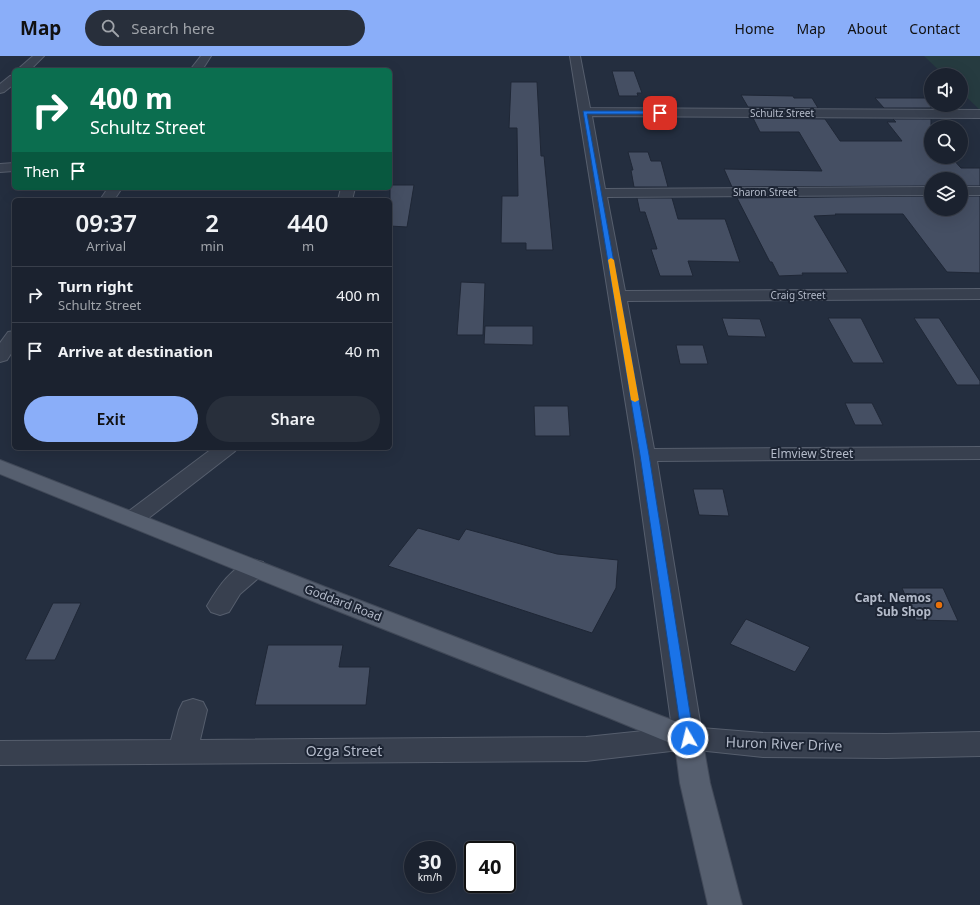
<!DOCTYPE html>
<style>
body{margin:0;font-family:"Noto Sans",sans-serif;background:#282f3b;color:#f1f3f6;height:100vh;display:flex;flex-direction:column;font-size:15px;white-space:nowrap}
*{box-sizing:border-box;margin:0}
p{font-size:13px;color:#a0a4aa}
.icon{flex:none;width:22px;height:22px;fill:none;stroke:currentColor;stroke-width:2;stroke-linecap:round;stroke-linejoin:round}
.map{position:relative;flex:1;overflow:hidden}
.panel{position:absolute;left:12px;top:142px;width:380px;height:252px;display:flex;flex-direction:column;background:#1b222f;border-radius:6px;box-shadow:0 4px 16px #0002,0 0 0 1px #393f4b}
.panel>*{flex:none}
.guide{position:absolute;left:12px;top:12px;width:380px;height:122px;border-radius:6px;box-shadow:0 4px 16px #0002,0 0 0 1px #393f4b;background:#0b6e4f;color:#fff;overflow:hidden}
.buttons{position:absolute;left:924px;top:12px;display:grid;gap:8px}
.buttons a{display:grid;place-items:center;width:44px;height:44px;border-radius:50%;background:#1b222f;box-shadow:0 4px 16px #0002,0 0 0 1px #393f4b;font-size:20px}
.speed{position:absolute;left:404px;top:785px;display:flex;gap:8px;font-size:20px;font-weight:700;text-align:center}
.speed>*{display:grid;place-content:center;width:52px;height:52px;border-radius:50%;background:#1b222f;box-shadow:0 4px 16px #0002,0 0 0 1px #393f4b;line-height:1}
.speed small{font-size:10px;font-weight:400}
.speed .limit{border:2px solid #111;border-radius:6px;background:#fff;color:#111}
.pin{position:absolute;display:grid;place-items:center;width:34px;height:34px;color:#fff;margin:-17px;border-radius:8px;box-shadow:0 2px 6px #0006}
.me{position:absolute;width:44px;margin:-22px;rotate:352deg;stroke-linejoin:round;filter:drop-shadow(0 0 3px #0008)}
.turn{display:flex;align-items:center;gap:14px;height:84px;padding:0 12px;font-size:18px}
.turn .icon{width:52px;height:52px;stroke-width:2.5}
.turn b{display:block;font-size:28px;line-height:34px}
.then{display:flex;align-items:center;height:38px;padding:0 12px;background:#0003;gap:8px;font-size:15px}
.eta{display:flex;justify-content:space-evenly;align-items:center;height:68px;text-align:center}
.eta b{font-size:24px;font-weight:600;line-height:28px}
.primary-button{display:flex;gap:8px;margin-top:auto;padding:8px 12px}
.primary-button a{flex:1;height:46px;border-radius:24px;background:#8aaef9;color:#111;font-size:16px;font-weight:600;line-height:46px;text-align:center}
.primary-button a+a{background:#282f3b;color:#f1f3f6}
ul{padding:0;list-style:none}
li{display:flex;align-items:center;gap:12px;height:56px;padding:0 12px;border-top:1px solid #393f4b}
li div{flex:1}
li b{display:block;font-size:15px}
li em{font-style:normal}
header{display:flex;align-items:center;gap:24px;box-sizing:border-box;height:56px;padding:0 20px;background:#8aaef9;color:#111}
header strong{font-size:19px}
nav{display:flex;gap:22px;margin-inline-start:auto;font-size:14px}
.search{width:280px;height:36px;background:#282f3b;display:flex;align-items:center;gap:10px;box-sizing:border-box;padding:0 14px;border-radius:22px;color:#a0a4aa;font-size:15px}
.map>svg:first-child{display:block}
.green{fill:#263b40}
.building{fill:#454f63;stroke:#1f2736}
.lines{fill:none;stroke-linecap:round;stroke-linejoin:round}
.minor-casing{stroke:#565e6d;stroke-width:2}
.major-casing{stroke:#414958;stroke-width:2}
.minor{fill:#38404f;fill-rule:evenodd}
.major{fill:#565f6f;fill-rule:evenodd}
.route{fill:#1a73e8;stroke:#114b97}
.slow{fill:#f59e0b}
.food-dot{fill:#e8710a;stroke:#1d2534;stroke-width:1.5}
.labels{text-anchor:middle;stroke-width:4;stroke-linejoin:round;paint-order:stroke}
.far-street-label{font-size:10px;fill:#b4bbca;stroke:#1d2534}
.street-label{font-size:12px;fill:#b4bbca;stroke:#1d2534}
.poi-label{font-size:12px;font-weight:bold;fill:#b4bbca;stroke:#1d2534;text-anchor:end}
.near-street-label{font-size:14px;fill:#b4bbca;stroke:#1d2534}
</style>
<header>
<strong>Map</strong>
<div class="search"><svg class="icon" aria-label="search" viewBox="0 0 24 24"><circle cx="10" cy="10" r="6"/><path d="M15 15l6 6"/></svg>Search here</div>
<nav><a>Home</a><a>Map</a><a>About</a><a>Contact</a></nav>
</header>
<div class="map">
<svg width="980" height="849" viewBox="0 0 980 849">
<rect width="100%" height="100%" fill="#242e3f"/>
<!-- green -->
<path class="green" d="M 924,0 L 980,0 L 980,54 L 961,36 L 961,19 L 944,19 Z"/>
<!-- building -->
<path class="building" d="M 612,15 L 634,15 L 642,37 L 637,37 L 638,40 L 619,40 Z
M 511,26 L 537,26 L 541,100 L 544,100 L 553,194 L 526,194 L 526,187 L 501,187 L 502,140 L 518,140 L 517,72 L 509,72 Z
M 741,39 L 793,40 L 794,42 L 812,42 L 818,52 L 748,51 Z
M 875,42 L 931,42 L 931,52 L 884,52 Z
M 753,62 L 825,63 L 840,85 L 902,85 L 887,66 L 896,66 L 893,63 L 931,63 L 931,74 L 927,74 L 931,78 L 931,101 L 951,101 L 961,112 L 980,112 L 980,130 L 961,130 L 961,123 L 931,123 L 931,130 L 732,131 L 724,113 L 822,115 L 799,76 L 760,76 Z
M 628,96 L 648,96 L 651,105 L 661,105 L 668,131 L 634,131 L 631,114 L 633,114 Z
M 390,129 L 414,129 L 407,171 L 390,170 Z
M 931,140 L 931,153 L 961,153 L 961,140 L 980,140 L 980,217 L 947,216 L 903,158 L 835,158 L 836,159 L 814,160 L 848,217 L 802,217 L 803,219 L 779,220 L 772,206 L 770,206 L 737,142 Z
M 637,142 L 672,142 L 678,163 L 725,163 L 740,206 L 688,205 L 693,220 L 660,220 L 651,193 L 657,193 L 645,156 L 640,156 Z
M 461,226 L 485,227 L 483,279 L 457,279 Z
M 722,262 L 760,263 L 766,281 L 728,280 Z
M 828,262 L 861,262 L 884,307 L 853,307 Z
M 914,262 L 939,262 L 980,325 L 980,329 L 957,329 Z
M 485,270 L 533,270 L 533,289 L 484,288 Z
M 676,289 L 703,289 L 708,308 L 680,308 Z
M 845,347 L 872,347 L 883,369 L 855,369 Z
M 534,350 L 568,350 L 570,380 L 535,380 Z
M 693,433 L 723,433 L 729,460 L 699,459 Z
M 418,472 L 459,484 L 466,473 L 557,498 L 618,504 L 616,532 L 592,577 L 388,510 Z
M 902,532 L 943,532 L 958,565 L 916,564 Z
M 53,547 L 81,547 L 55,604 L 25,604 Z
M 746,563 L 810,591 L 795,616 L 730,588 Z
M 268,589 L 343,589 L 339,611 L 370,611 L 366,649 L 255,649 Z"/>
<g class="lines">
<defs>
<path id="minor" d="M 33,0 L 44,0 L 30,14 L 17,14 Z
M 201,0 L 211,0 L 202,14 L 190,14 Z
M 570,0 L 580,0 L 590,52 L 980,54 L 980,62 L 592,60 L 605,133 L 931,131 L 931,139 L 607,141 L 625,235 L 980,233 L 980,243 L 627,245 L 654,393 L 980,391 L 980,403 L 657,405 L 701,672 L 763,677 L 886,678 L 980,676 L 980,700 L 886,702 L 763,701 L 688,693 L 586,705 L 0,709 L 0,685 L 171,684 L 179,654 L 183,646 L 193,643 L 203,646 L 207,654 L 200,684 L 586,681 L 672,672 L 634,399 Z
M 14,19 L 14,28 L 4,36 L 0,37 L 0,28 L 10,20 Z
M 14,107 L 14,115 L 0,116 L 0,108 Z
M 961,131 L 980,131 L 980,139 L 961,139 Z
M 108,132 L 122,132 L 114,144 L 100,144 Z
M 341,132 L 355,132 L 352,144 L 338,144 Z
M 14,275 L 14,293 L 7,304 L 0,306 L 0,287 L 8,276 Z
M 213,392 L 238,392 L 234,396 L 141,468 L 133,470 L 125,468 L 121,463 L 125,458 Z
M 254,504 L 263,506 L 266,512 L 263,518 L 240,538 L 229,556 L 220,559 L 211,556 L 207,550 C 218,531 232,510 254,504 Z"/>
<path id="major" d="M 0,404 L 338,536 L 698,674 L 702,682 L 710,727 L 742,849 L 708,849 L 680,727 L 675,689 L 607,661 L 320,548 L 0,418 Z"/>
</defs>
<!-- minor casing -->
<use href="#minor" class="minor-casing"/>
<!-- major casing -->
<use href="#major" class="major-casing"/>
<!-- minor -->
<use href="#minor" class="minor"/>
<!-- major -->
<use href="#major" class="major"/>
</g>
<!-- route -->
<path class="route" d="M 583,55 L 660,55 L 662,57 L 660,58 L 587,58 L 649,399 L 694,682 L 692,686 L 688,687 L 683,686 L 682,682 L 640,399 Z"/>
<!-- slow -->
<path class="slow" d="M 611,202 L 614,204 L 639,344 L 635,346 L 631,344 L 608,204 Z"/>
<!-- markers -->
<circle class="food-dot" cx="939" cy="549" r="4"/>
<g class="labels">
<!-- far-street labels -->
<g class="far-street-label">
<text x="782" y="61">Schultz Street</text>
<text x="765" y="140">Sharon Street</text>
<text x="798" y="243">Craig Street</text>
</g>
<!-- street labels -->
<g class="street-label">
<text x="812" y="402">Elmview Street</text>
<text transform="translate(343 547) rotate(21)" y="4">Goddard Road</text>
</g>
<!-- poi labels -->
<g class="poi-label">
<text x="931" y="546">Capt. Nemos<tspan x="931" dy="14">Sub Shop</tspan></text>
</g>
<!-- near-street labels -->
<g class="near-street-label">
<text transform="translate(784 688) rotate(2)" y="5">Huron River Drive</text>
<text x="344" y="700">Ozga Street</text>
</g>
</g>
</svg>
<div class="buttons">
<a><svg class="icon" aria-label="sound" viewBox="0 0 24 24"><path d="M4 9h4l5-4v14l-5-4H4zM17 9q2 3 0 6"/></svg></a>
<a><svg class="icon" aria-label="search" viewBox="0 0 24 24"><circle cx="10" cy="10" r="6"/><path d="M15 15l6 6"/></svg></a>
<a><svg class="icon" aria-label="layers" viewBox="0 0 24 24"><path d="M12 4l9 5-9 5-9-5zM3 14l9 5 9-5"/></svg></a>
</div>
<div class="speed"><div>30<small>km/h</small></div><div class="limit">40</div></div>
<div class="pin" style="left:660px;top:57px;background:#d93025"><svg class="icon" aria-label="arrive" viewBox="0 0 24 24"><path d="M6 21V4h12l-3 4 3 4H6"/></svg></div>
<svg class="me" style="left:688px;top:682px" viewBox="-20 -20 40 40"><circle r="17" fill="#1a73e8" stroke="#fff" stroke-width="3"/><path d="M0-11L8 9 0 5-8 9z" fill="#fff"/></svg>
<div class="guide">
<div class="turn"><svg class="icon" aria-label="right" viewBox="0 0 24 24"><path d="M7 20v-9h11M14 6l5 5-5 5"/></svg><div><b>400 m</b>Schultz Street</div></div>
<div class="then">Then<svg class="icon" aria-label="arrive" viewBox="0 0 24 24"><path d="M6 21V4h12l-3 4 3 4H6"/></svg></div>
</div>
<section class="panel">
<div class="eta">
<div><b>09:37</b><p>Arrival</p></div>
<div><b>2</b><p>min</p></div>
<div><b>440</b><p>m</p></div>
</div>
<ul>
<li><svg class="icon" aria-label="right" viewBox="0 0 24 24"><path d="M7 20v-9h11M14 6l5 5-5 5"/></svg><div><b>Turn right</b><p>Schultz Street</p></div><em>400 m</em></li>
<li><svg class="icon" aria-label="arrive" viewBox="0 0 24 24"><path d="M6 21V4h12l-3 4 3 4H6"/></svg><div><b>Arrive at destination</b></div><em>40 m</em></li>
</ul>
<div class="primary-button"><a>Exit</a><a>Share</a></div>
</section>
</div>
